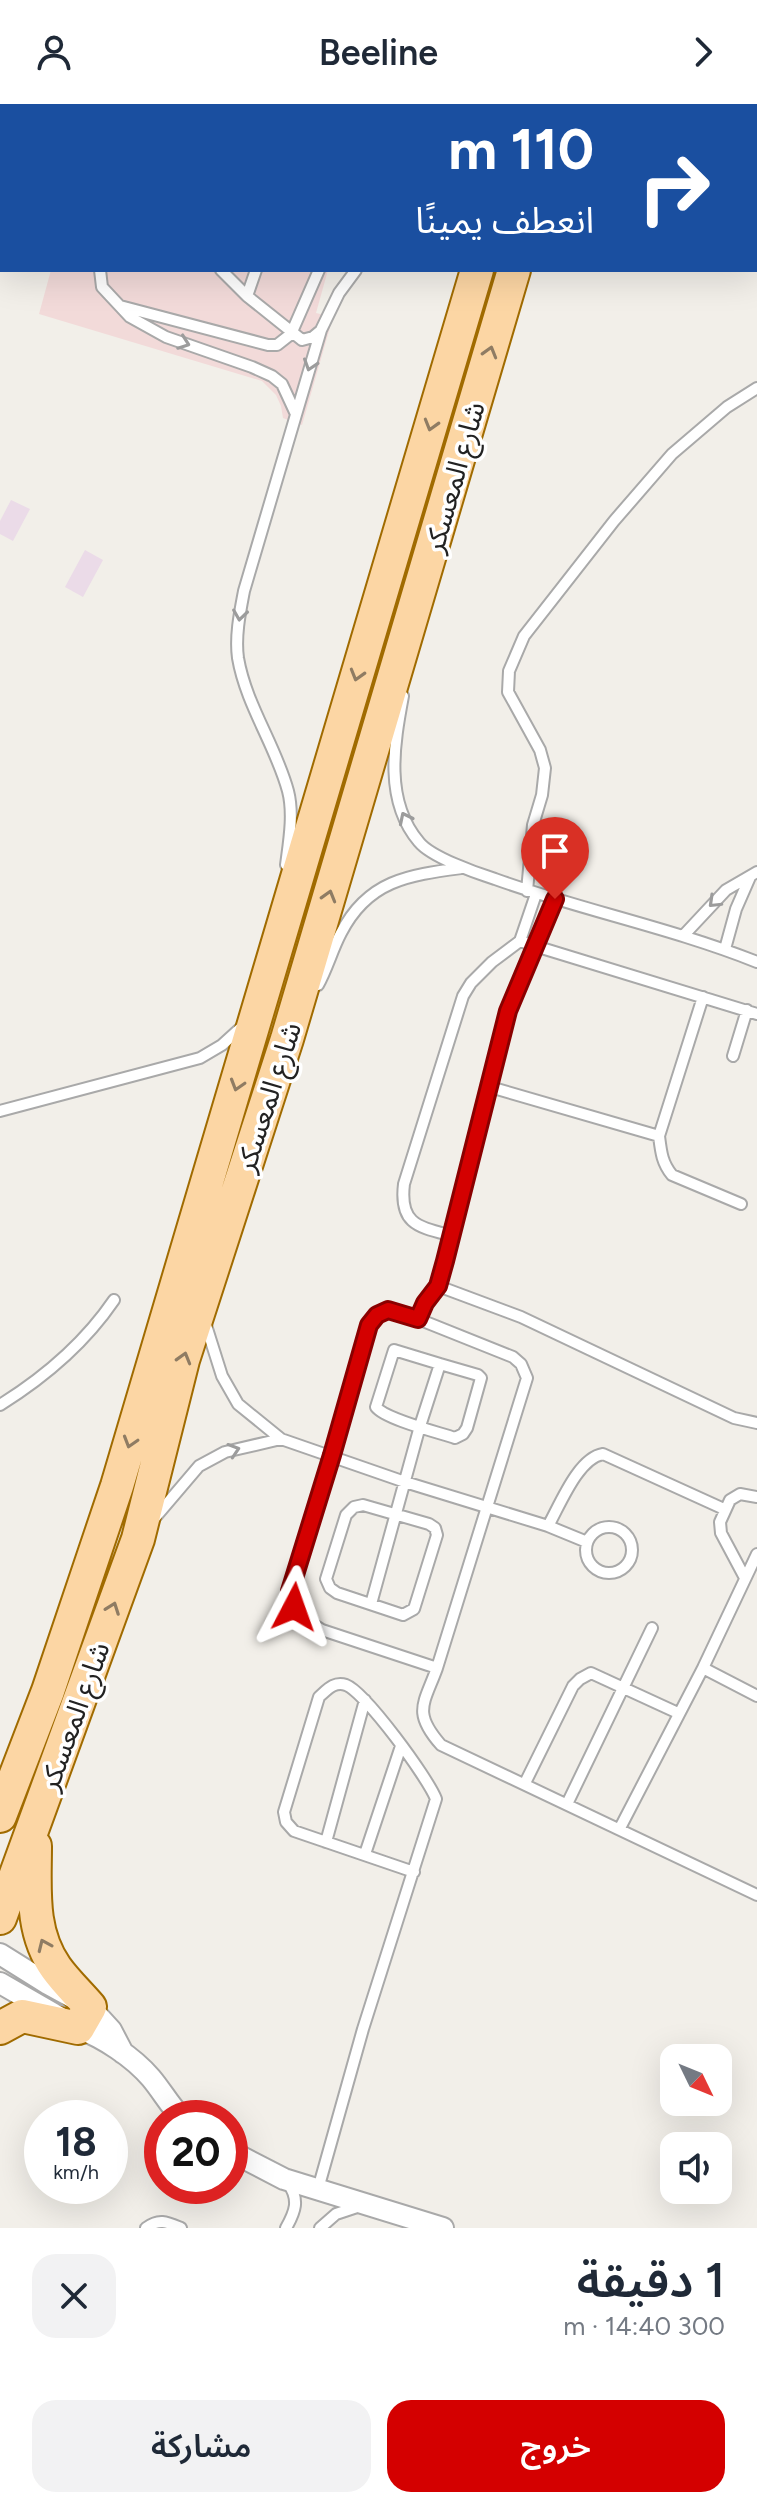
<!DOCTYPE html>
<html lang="ar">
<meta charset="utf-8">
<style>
body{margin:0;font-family:Figtree,"Noto Sans Arabic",sans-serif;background:#f2f2f3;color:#1f2937;direction:rtl;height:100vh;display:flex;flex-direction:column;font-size:30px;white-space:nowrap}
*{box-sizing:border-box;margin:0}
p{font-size:26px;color:#747a83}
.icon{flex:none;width:44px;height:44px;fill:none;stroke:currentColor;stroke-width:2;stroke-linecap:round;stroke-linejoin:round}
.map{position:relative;height:2124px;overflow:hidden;direction:ltr}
.details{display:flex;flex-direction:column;background:#fff;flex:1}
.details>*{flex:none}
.top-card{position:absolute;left:0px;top:0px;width:758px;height:168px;box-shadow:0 8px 32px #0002;direction:rtl;background:#1a4fa0;color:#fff;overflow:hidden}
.needle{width:52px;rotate:133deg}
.controls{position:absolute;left:660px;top:1940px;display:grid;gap:16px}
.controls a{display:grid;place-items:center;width:72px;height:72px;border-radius:16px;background:#fff;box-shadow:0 8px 32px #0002;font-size:40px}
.speed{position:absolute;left:24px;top:1996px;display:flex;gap:16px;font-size:40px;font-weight:700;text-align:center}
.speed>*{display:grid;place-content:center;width:104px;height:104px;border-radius:50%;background:#fff;box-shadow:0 8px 32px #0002;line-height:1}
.speed small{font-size:20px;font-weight:400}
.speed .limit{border:12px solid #d22;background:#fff;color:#111}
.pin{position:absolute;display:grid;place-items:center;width:68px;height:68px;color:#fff;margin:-82px -34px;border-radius:50% 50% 50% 0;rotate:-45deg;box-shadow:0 0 8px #0007}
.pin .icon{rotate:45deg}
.me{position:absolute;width:88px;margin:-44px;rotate:4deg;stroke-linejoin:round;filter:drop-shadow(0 0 6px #0008)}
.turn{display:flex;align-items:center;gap:28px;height:168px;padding:0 32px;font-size:36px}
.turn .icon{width:104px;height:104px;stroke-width:2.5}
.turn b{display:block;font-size:56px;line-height:68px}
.round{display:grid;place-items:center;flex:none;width:84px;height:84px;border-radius:24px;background:#f2f2f3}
.summary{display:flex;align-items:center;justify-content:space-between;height:136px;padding:0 32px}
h1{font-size:48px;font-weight:600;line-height:60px}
.button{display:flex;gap:16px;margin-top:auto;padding:16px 32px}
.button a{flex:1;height:92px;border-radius:24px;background:#d40000;color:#fff;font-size:32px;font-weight:600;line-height:92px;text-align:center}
.button a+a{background:#f2f2f3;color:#1f2937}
header{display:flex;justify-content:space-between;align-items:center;height:104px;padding:0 32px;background:#fff;font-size:36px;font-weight:600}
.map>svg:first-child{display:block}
.commercial{fill:#f2dad9}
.industrial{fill:#ebdbe8}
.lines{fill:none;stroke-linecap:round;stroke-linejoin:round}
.service-casing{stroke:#a9a9a9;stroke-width:14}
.minor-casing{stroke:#a9a9a9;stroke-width:24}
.primary-casing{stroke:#a06b00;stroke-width:36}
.service{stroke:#fff;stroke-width:10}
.minor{stroke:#fff;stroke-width:20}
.primary{stroke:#fcd6a4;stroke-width:32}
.oneway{stroke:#9c9c9c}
.oneway2{stroke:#8f7c63}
.route-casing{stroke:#8a0000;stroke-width:20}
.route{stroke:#d40000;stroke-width:14}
.labels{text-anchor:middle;stroke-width:7;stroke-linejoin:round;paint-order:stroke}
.street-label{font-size:28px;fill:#222;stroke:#fff}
</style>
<header><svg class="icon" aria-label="forward" viewBox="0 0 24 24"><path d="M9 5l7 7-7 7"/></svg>Beeline<svg class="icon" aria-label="person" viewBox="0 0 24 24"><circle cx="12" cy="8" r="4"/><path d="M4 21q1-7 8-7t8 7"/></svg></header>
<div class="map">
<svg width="757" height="2124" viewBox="0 0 757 2124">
<rect width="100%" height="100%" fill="#f2efe9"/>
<!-- commercial -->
<path class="commercial" d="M 51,166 L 328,166 L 316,209 L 333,213 L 302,321 L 283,314 L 281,302 L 276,291 L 262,277 L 39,210 Z"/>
<!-- industrial -->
<path class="industrial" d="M 11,396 L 30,405 L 13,437 L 0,430 L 0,417 Z
M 85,446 L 103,456 L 83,493 L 65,483 Z"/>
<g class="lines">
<defs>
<path id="service" d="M 487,2 L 487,0
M 100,166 L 102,183 L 130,213 L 166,233 L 252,263 L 272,272 L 282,280 L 295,308
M 221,166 L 247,192
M 256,166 L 247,192 L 302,236 L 313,233 L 319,228
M 120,202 L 268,241 L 277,241 L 291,230 L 319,166
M 403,592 C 394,640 384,697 419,738 C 431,753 476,769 495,775 C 581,806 672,824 757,858
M 286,761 C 289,738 294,710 288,687 C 276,642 246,601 238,554 C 235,532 240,508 244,487 L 321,226 L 339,189 L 356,166
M 527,787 L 533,721 L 542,691 L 545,664 L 540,646 L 508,588 L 509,567 L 524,532 L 614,417 L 672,350 L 727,303 L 757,284
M 555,795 L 535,842 L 757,910
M 683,832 L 726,786 L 757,768
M 725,845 L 736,805 L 750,773
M 318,881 C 327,865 332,846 341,829 C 368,776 409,771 462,764
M 733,952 L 747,906
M 490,983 L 659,1032 C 661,1048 662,1059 672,1071 L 741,1100
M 0,1007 L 200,954 L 222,941 L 244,921
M 659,1032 L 703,893
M 453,1132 C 419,1123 399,1121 404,1080 L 463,892 L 471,879 L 492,858 L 520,837 L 536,790
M 438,1182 L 508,907 L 535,842 L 520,837
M 204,1215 L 222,1272 L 238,1300 L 281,1335 L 405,1378 L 548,1422 L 587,1438
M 418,1215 L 425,1199 L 438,1182 L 521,1213 L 734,1314 L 757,1319
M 0,1301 C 45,1273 84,1240 114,1196
M 363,1401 L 429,1420 L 435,1424 L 437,1431 L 414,1505 L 403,1511 L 337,1489 L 330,1484 L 326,1475 L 346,1411 L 354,1403 Z
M 153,1416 L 199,1362 L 225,1348 L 281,1335
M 548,1422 C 560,1401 578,1354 603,1350 L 724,1405
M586 1446a23 23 0 1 1 46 0a23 23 0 1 1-46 0Z
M 745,1474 L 721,1429 L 720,1418 L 730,1396 L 740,1390 L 757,1393
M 371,1500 L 420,1322 L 440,1260 L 478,1271 L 481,1274 L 467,1324 L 463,1330 L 455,1334 C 437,1328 385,1315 376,1303 L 394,1246 L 440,1260
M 437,1564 L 322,1526 C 304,1515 295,1508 290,1487 L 332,1351 L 369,1221 L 377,1211 L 388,1206 L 418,1215 L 513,1253 L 521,1260 L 527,1274 L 437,1564 C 424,1600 412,1608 441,1641 L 757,1791
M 703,1564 L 757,1592
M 525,1679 L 573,1582 L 580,1575 L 591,1569 L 678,1609
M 567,1700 L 652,1524
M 620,1724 L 703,1564 L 757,1450
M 326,1738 L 365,1596
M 365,1750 L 401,1642
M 318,2085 L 363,1925 L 436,1695 C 428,1674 365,1588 346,1581 C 334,1577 327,1586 319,1593 L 284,1708 L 286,1718 L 294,1727 L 414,1768
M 146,2124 C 159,2114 167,2118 181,2124
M 286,2124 C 295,2108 300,2096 288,2079
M 320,2124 L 336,2110 L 360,2102"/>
<path id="minor" d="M 0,1850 L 48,1880 L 90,1903 L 111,1926 L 123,1949
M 0,1879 L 78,1924 C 104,1934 133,1953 151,1974 C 162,1987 170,2002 182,2014
M 230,2047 L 284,2075 L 443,2124"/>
<path id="primary" d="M 526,2 L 527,0
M 563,2 L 564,0
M 0,1712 L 48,1587 L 117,1382 L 477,166
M 0,1814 L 138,1435 L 183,1256 L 287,935 L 514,166
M 0,1924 L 22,1912 L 78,1924 L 90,1903 C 79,1890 66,1878 56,1864 C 30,1827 35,1785 35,1742"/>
</defs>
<!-- service casing -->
<use href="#service" class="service-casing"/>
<!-- minor casing -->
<use href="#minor" class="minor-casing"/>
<!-- primary casing -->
<use href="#primary" class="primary-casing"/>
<!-- service -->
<use href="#service" class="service"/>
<!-- minor -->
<use href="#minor" class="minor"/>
<!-- primary -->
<use href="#primary" class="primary"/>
</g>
<!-- one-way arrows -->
<defs><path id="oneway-chevron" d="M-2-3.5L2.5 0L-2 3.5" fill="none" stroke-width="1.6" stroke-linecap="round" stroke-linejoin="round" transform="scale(2)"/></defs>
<g class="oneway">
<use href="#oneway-chevron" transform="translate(184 239) rotate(20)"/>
<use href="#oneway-chevron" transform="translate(310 261) rotate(108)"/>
<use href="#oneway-chevron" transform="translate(240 511) rotate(98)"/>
<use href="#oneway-chevron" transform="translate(405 714) rotate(-116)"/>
<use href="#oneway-chevron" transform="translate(714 798) rotate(136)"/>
<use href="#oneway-chevron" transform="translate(234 1346) rotate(-18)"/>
</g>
<g class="oneway2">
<use href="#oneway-chevron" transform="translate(490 248) rotate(-74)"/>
<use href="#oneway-chevron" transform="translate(431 321) rotate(106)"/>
<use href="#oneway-chevron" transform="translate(357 571) rotate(106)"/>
<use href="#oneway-chevron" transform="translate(329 792) rotate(-74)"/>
<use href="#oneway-chevron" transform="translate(237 981) rotate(107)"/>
<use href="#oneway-chevron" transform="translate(184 1254) rotate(-74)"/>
<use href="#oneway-chevron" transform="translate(130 1338) rotate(107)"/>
<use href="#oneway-chevron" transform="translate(113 1504) rotate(-70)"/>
<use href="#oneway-chevron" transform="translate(44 1841) rotate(-114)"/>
</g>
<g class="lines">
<defs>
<path id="route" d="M 294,1503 L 290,1487 L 332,1351 L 369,1221 L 377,1211 L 388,1206 L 418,1215 L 425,1199 L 438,1182 L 445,1157 L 508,907 L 555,795"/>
</defs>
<!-- route casing -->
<use href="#route" class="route-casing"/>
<!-- route -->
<use href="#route" class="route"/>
</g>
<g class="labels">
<!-- street labels -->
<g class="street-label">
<text transform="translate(454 373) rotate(-74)" y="10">شارع المعسكر</text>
<text transform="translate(268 993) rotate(-72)" y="10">شارع المعسكر</text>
<text transform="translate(74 1612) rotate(-70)" y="10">شارع المعسكر</text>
</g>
</g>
</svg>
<div class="controls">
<a><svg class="needle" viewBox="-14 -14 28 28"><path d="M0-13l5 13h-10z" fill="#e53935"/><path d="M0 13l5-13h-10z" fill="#747a83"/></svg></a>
<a><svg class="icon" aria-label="sound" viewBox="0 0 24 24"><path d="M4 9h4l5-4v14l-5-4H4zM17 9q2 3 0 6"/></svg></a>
</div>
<div class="speed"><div>18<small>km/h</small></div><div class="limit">20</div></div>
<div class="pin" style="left:555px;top:795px;background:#d93025"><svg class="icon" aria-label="arrive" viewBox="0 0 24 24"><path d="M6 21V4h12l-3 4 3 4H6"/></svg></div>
<svg class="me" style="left:294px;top:1503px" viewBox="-20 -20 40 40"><path d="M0-17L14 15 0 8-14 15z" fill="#d40000" stroke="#fff" stroke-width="4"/></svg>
<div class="top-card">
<div class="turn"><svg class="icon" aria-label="right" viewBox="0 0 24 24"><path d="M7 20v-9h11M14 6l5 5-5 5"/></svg><div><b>110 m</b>انعطف يمينًا</div></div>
</div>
</div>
<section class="details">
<div class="summary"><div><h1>1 دقيقة</h1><p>300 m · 14:40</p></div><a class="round"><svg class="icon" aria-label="close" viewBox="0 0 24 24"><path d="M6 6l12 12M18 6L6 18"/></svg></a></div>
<div class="button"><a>خروج</a><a>مشاركة</a></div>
</section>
